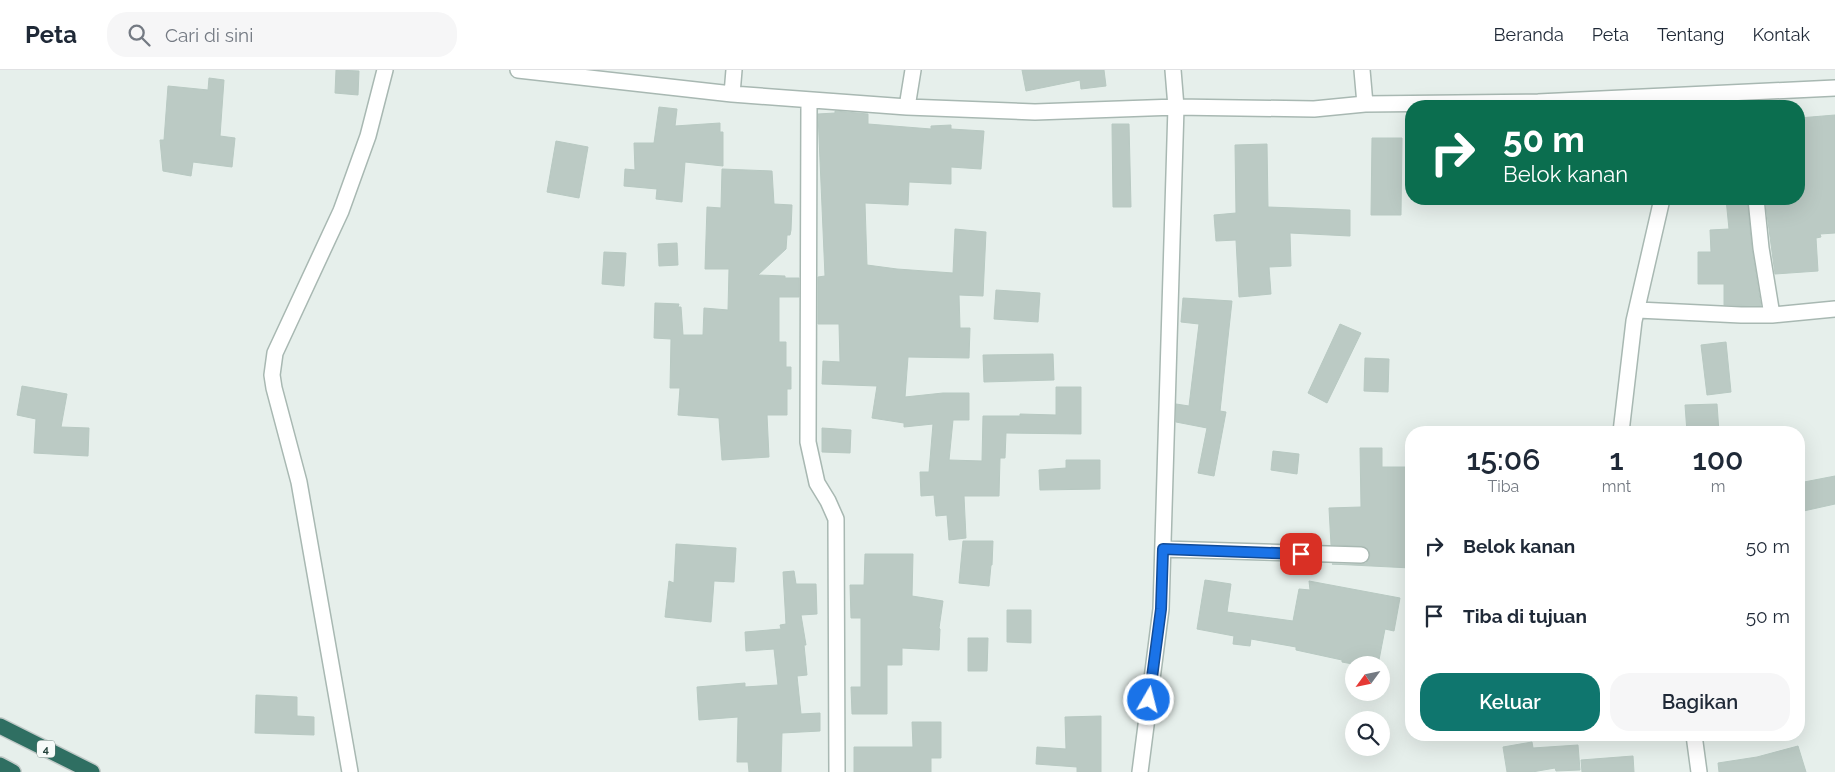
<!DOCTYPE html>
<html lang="id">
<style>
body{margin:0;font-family:Raleway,sans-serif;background:#f6f6f7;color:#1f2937;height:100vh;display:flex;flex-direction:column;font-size:19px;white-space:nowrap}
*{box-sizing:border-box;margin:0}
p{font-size:16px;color:#747a83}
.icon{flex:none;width:28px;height:28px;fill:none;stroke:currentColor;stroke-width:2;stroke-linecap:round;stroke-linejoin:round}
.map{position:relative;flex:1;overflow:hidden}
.side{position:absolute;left:1405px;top:356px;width:400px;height:315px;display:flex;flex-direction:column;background:#fff;border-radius:20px;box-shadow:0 5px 20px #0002}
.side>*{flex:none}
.hud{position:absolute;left:1405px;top:30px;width:400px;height:105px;border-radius:20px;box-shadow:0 5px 20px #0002;background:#0b6e4f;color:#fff;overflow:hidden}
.needle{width:32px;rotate:237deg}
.controls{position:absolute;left:1345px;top:586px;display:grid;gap:10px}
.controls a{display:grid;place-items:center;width:45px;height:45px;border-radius:50%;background:#fff;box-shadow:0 5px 20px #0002;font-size:25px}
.pin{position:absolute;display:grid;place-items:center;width:42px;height:42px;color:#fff;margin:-21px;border-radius:10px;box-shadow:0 2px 8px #0006}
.me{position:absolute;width:55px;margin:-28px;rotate:8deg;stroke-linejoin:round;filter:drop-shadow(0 0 4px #0008)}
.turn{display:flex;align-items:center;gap:18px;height:105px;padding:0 15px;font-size:22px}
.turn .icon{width:65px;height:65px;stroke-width:2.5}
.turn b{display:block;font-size:35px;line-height:42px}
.eta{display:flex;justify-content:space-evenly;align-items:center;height:85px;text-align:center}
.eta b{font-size:30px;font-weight:600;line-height:35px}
.button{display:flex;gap:10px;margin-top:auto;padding:10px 15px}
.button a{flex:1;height:58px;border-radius:20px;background:#0f766e;color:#fff;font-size:20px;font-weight:600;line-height:58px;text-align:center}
.button a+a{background:#f6f6f7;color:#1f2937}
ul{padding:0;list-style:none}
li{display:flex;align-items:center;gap:15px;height:70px;padding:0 15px}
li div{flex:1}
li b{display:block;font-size:19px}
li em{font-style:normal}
header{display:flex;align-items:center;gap:30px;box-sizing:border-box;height:70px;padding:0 25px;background:#fff;border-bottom:1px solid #e0e1e3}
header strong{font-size:24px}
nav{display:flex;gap:28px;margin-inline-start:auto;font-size:18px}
.search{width:350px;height:45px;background:#f6f6f7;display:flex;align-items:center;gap:12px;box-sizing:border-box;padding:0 18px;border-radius:20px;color:#747a83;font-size:19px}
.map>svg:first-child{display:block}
.building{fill:#bbcac4;stroke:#b8c9c2}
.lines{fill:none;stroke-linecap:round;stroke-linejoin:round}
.minor-casing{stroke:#a8b8b2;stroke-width:18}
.motorway-casing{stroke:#c2cac8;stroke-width:18}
.minor{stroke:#fff;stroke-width:15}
.motorway{stroke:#2f6f62;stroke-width:15}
.route-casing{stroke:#114b97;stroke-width:12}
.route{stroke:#1a73e8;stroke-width:9}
.labels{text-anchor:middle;stroke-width:4.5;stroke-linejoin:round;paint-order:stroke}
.shield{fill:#f7fbf9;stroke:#637a73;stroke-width:1}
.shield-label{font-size:11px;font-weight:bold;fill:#24423a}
</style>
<header>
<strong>Peta</strong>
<div class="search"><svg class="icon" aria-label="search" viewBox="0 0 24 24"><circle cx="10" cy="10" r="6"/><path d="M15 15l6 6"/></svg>Cari di sini</div>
<nav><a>Beranda</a><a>Peta</a><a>Tentang</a><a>Kontak</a></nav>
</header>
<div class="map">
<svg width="1835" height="702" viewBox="0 0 1835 702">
<rect width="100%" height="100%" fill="#e6efeb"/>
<!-- building -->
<path class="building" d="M 336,0 L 359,1 L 358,25 L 335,23 Z
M 1022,0 L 1104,0 L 1106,16 L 1081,19 L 1080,10 L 1026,21 Z
M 209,8 L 224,10 L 220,66 L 235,68 L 232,97 L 193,92 L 191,106 L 163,101 L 160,70 L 164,70 L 168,16 L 208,20 Z
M 659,37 L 677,39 L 675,56 L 720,53 L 720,62 L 723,62 L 723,96 L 685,92 L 682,132 L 656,129 L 657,119 L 624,116 L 625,99 L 635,100 L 634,73 L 654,73 Z
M 835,41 L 868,44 L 868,54 L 931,59 L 931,56 L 951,55 L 951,59 L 984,61 L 981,99 L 951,97 L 951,114 L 909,112 L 908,135 L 865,133 L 867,195 L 897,199 L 953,203 L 955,159 L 986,162 L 983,226 L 959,225 L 960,258 L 970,258 L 969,288 L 908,287 L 905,327 L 943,323 L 969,323 L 969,350 L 953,350 L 949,390 L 982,391 L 983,346 L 1020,346 L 1020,344 L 1056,345 L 1056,317 L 1081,317 L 1081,364 L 1006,363 L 1005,388 L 1000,388 L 999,426 L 964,426 L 966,468 L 949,470 L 947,445 L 936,446 L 934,425 L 921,426 L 920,402 L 929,402 L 933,354 L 904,357 L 904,353 L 872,348 L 877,316 L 822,314 L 823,291 L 840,292 L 839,254 L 818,254 L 818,207 L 825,206 L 818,44 L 835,43 Z
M 1835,45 L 1835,163 L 1820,164 L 1821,167 L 1816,168 L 1818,201 L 1775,204 L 1765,129 L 1799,129 L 1799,48 Z
M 1112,54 L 1129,54 L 1131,137 L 1113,137 Z
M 1372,68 L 1402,68 L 1401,145 L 1371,145 Z
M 556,71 L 588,77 L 579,128 L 547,122 Z
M 1267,74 L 1268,137 L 1350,140 L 1350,166 L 1290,163 L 1291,196 L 1269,197 L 1271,224 L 1239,227 L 1236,170 L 1216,171 L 1214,145 L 1236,143 L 1235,75 Z
M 722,99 L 772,101 L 774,134 L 792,135 L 791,160 L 790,165 L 787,165 L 786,179 L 758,205 L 785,206 L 785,208 L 799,208 L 799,227 L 779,227 L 779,272 L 786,272 L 786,297 L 791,297 L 791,319 L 787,319 L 787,345 L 767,345 L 769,387 L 722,390 L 719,348 L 678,345 L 680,318 L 670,318 L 671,269 L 654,268 L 655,233 L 679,234 L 678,237 L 681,237 L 683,265 L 703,265 L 704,238 L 728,240 L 729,199 L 705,199 L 707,137 L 721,138 Z
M 1726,129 L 1747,129 L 1752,179 L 1761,236 L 1724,235 L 1724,214 L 1698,214 L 1698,182 L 1711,182 L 1710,160 L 1729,159 Z
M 677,173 L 678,195 L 659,196 L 658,174 Z
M 604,182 L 626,183 L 624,216 L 602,214 Z
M 996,220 L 1040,223 L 1038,252 L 994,249 Z
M 1183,228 L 1232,231 L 1220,341 L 1226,342 L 1214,406 L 1198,403 L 1207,358 L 1176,352 L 1176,334 L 1189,336 L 1199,254 L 1181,252 Z
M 1340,254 L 1361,263 L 1327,333 L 1308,323 Z
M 1726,272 L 1731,322 L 1707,325 L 1701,275 Z
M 1053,284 L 1054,310 L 984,312 L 983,285 Z
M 1365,288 L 1389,289 L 1388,322 L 1364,321 Z
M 22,316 L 67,324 L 61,357 L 89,358 L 88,386 L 34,383 L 36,349 L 17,345 Z
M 1717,334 L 1719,362 L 1687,362 L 1685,335 Z
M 822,358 L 851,360 L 850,383 L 822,382 Z
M 1360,378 L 1382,378 L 1382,397 L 1411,397 L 1411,498 L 1332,494 L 1361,494 L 1366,493 L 1370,486 L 1369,480 L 1362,476 L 1331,475 L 1329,438 L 1361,437 Z
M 1273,381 L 1299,384 L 1297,404 L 1271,400 Z
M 1066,390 L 1100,390 L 1100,419 L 1040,420 L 1039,400 L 1066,398 Z
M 1835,406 L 1835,434 L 1799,442 L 1799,413 Z
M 963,471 L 993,471 L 992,495 L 991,495 L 989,516 L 959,513 Z
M 676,474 L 736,478 L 734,512 L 714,511 L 711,552 L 665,547 L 669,511 L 674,513 Z
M 865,484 L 913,484 L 912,526 L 943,531 L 939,558 L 940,559 L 939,580 L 902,578 L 902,595 L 887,595 L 887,644 L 852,644 L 851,617 L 861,617 L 861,548 L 851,548 L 850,515 L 864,515 Z
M 794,501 L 796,514 L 816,514 L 817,544 L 801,545 L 806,575 L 804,575 L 807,605 L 797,606 L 801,644 L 820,643 L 820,661 L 782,663 L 781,702 L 749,702 L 748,692 L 737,692 L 738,647 L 699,650 L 697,617 L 745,613 L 745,617 L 778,615 L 774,579 L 746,581 L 745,562 L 781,559 L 780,555 L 786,554 L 783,502 Z
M 1205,510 L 1231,514 L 1227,542 L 1293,551 L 1299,519 L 1310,520 L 1309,511 L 1400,528 L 1394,561 L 1385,559 L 1378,595 L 1358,595 L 1342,592 L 1342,590 L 1296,580 L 1296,577 L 1251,569 L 1250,576 L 1233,574 L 1234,566 L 1197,559 Z
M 1007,540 L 1031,540 L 1031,573 L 1007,572 Z
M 968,568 L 988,568 L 987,601 L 968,601 Z
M 256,625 L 297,627 L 297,646 L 314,647 L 314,665 L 255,663 Z
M 1101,646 L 1101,702 L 1077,702 L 1077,697 L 1036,694 L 1037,677 L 1066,679 L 1065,647 Z
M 912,652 L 941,652 L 941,688 L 931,688 L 931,702 L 854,702 L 854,677 L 913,677 Z
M 1532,672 L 1533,678 L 1578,675 L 1580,700 L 1556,701 L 1555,698 L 1532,702 L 1507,702 L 1503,677 Z
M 1798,676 L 1806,702 L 1719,702 L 1718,693 L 1757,687 Z
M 1633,686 L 1634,702 L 1582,702 L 1581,690 Z"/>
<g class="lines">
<defs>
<path id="minor" d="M 518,0 L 732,24 L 907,37 L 1035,42 L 1176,37 L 1314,39 L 1365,34 L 1538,32 L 1835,18
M 1362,0 L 1365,34
M 732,24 L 734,0
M 809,30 L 808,372 L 817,413 L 828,431 L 836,449 L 837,702
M 907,37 L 913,0
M 1756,129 L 1761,178 L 1772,245
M 1638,240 L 1741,245 L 1772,245 L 1835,239
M 1621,362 L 1634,251 L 1662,129
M 1163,479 L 1361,485
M 1694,665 L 1699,702
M 350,702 L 299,412 L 274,318 L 272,305 L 275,283 L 341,141 L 368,66 L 385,0
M 1140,702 L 1161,539 L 1176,37 L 1173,0"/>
<path id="motorway" d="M 0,656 L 92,702
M 0,695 L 13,702"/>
</defs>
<!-- minor casing -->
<use href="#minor" class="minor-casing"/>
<!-- motorway casing -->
<use href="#motorway" class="motorway-casing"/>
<!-- minor -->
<use href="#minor" class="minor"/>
<!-- motorway -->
<use href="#motorway" class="motorway"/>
</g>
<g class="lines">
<defs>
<path id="route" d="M 1149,630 L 1161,539 L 1163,479 L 1301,484"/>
</defs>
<!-- route casing -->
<use href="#route" class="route-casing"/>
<!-- route -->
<use href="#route" class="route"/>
</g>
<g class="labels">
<!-- shield labels -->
<rect class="shield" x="37" y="670.5" width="18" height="17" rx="4"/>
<g class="shield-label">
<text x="46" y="683">4</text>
</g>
</g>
</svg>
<div class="controls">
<a><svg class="needle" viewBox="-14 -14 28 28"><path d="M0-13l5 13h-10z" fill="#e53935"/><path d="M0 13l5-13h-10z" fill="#747a83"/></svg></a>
<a><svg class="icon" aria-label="search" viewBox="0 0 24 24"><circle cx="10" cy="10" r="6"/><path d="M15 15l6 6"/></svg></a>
</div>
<div class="pin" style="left:1301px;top:484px;background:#d93025"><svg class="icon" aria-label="arrive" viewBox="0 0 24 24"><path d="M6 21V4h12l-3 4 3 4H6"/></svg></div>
<svg class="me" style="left:1149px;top:630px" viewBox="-20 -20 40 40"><circle r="17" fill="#1a73e8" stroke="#fff" stroke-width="3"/><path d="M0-11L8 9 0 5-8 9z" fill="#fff"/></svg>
<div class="hud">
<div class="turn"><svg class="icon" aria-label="right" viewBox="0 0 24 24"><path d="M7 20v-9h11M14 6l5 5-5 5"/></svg><div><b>50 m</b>Belok kanan</div></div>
</div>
<section class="side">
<div class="eta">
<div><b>15:06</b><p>Tiba</p></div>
<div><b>1</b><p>mnt</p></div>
<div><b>100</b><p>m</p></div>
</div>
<ul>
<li><svg class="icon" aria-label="right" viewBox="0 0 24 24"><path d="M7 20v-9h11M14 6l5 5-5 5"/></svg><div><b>Belok kanan</b></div><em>50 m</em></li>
<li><svg class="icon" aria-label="arrive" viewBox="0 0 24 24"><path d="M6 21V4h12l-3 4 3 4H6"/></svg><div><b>Tiba di tujuan</b></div><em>50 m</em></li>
</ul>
<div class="button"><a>Keluar</a><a>Bagikan</a></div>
</section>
</div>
